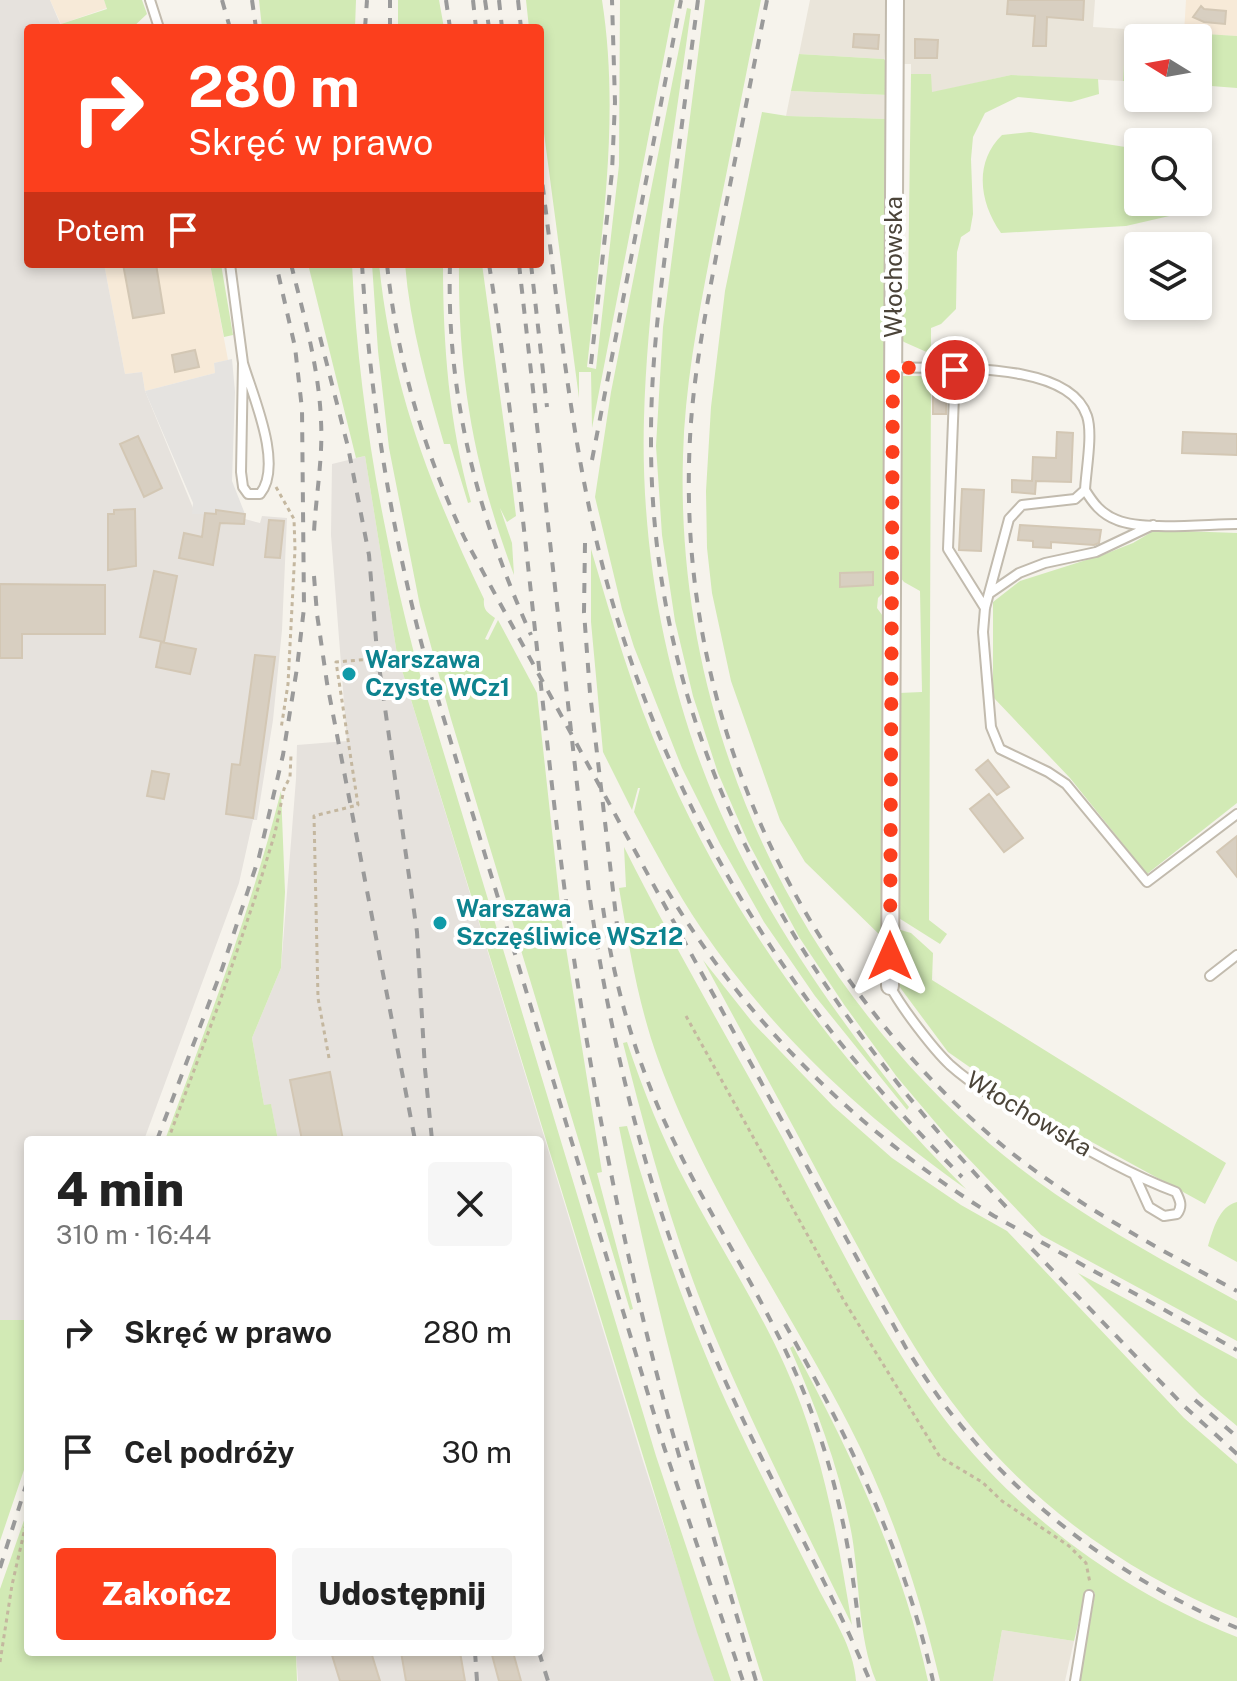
<!DOCTYPE html>
<html lang="pl">
<meta charset="utf-8">
<style>
body{margin:0;font-family:"Public Sans",sans-serif;background:#f6f6f6;color:#222;height:100vh;display:flex;flex-direction:column;font-size:30px;white-space:nowrap}
*{box-sizing:border-box;margin:0}
p{font-size:26px;color:#767676}
.icon{flex:none;width:44px;height:44px;fill:none;stroke:currentColor;stroke-width:2;stroke-linecap:round;stroke-linejoin:round}
.map{position:relative;flex:1;overflow:hidden}
.side{position:absolute;left:24px;top:1136px;width:520px;height:520px;display:flex;flex-direction:column;background:#fff;border-radius:8px;box-shadow:0 4px 12px #0003}
.side>*{flex:none}
.banner{position:absolute;left:24px;top:24px;width:520px;height:244px;border-radius:8px;box-shadow:0 4px 12px #0003;background:#fc3f1d;color:#fff;overflow:hidden}
.needle{width:52px;rotate:281deg}
.buttons{position:absolute;left:1124px;top:24px;display:grid;gap:16px}
.buttons a{display:grid;place-items:center;width:88px;height:88px;border-radius:8px;background:#fff;box-shadow:0 4px 12px #0003;font-size:40px}
.pin{position:absolute;display:grid;place-items:center;width:68px;height:68px;color:#fff;margin:-34px;border:4px solid #fff;border-radius:50%;box-shadow:0 2px 8px #0007}
.me{position:absolute;width:88px;margin:-44px;rotate:0deg;stroke-linejoin:round;filter:drop-shadow(0 0 6px #0008)}
.turn{display:flex;align-items:center;gap:28px;height:168px;padding:0 32px;font-size:36px}
.turn .icon{width:104px;height:104px;stroke-width:2.5}
.turn b{display:block;font-size:56px;line-height:68px}
.then{display:flex;align-items:center;height:76px;padding:0 32px;background:#0003;gap:16px;font-size:30px}
.round{display:grid;place-items:center;flex:none;width:84px;height:84px;border-radius:8px;background:#f6f6f6}
.summary{display:flex;align-items:center;justify-content:space-between;height:136px;padding:0 32px}
h1{font-size:48px;font-weight:800;line-height:60px}
.action{display:flex;gap:16px;margin-top:auto;padding:16px 32px}
.action a{flex:1;height:92px;border-radius:8px;background:#fc3f1d;color:#fff;font-size:32px;font-weight:800;line-height:92px;text-align:center}
.action a+a{background:#f6f6f6;color:#222}
ul{padding:0;list-style:none}
li{display:flex;align-items:center;gap:24px;height:120px;padding:0 32px}
li div{flex:1}
li b{display:block;font-size:30px}
li em{font-style:normal}
.map>svg:first-child{display:block}
.residential{fill:#eae5da}
.commercial{fill:#f7ead8}
.industrial{fill:#e6e2dd}
.green{fill:#d2eab5}
.parking{fill:#e5e3e0}
.building{fill:#d8cfc1;stroke:#d3c7b4;stroke-width:2}
.lines{fill:none;stroke-linecap:round;stroke-linejoin:round}
.lane-casing{stroke:#c2bbae;stroke-width:12}
.street-casing{stroke:#c2bbae;stroke-width:20}
.path{stroke:#c4b79f;stroke-width:3;stroke-dasharray:4 4;stroke-linecap:butt}
.lane{stroke:#fff;stroke-width:8}
.street{stroke:#fff;stroke-width:16}
.rail{stroke:#9a9a9a;stroke-width:4;stroke-dasharray:10 10;stroke-linecap:butt}
.route{stroke:#fc3f1d;stroke-width:14;stroke-dasharray:0 25.2}
.culture-dot{fill:#0f9aa8;stroke:#fff;stroke-width:3}
.labels{text-anchor:middle;stroke-width:8;stroke-linejoin:round;paint-order:stroke}
.street-label{font-size:24px;fill:#4b4439;stroke:#fff}
.culture-label{font-size:24px;font-weight:bold;fill:#0d838f;stroke:#fff;text-anchor:start}
</style>
<div class="map">
<svg width="1237" height="1681" viewBox="0 0 1237 1681">
<rect width="100%" height="100%" fill="#f6f3ec"/>
<!-- residential -->
<path class="residential" d="M 810,0 L 888,0 L 887,37 L 884,59 L 799,54 Z
M 900,0 L 1095,0 L 1093,27 L 1126,29 L 1123,81 L 1011,75 L 931,93 L 931,74 L 911,74 L 911,64 L 900,64 Z
M 791,91 L 888,95 L 888,119 L 786,116 Z
M 1002,1630 L 1074,1641 L 1065,1681 L 993,1681 Z"/>
<!-- commercial -->
<path class="commercial" d="M 50,0 L 104,0 L 107,8 L 61,24 Z
M 1186,0 L 1237,0 L 1237,36 L 1184,33 Z
M 104,264 L 210,264 L 228,360 L 214,363 L 215,373 L 145,391 L 142,372 L 125,374 Z"/>
<!-- industrial -->
<path class="industrial" d="M 0,0 L 50,0 L 62,28 L 28,28 L 28,264 L 104,264 L 125,374 L 142,372 L 145,391 L 193,508 L 215,514 L 216,510 L 245,514 L 245,519 L 260,523 L 262,516 L 287,518 L 282,630 L 273,720 L 257,820 L 253,820 L 239,883 L 144,1140 L 28,1140 L 28,1320 L 0,1320 Z
M 365,456 L 397,654 L 643,1461 L 714,1681 L 298,1681 L 296,1652 L 540,1652 L 540,1140 L 278,1140 L 271,1105 L 264,1105 L 252,1038 L 281,968 L 296,779 L 297,745 L 347,741 L 331,535 L 332,464 Z"/>
<!-- green -->
<path class="green" d="M 104,0 L 142,0 L 147,14 L 132,28 L 62,28 L 61,24 L 107,9 Z
M 259,0 L 356,0 L 355,28 L 262,28 Z
M 398,0 L 439,0 L 444,28 L 398,28 Z
M 526,0 L 602,0 C 621,122 600,246 587,367 L 596,369 L 619,165 L 620,0 L 675,0 L 592,428 L 591,372 L 579,372 L 579,398 L 540,103 L 540,28 L 529,28 Z
M 705,0 L 761,0 C 745,78 730,157 714,235 C 700,308 685,381 683,456 C 675,719 790,973 990,1144 C 1065,1208 1151,1254 1237,1301 L 1237,1341 L 1041,1235 L 946,1135 L 897,1077 L 845,1006 L 799,937 L 748,842 L 718,773 L 693,696 L 675,621 L 662,535 L 656,446 L 663,327 Z
M 687,8 L 691,9 C 673,144 648,281 644,418 C 640,557 669,703 728,829 C 775,930 840,1021 909,1107 L 907,1110 L 815,996 L 764,922 L 720,844 L 682,768 L 634,647 L 622,609 L 595,497 L 611,392 Z
M 1126,29 L 1237,36 L 1237,88 L 1198,85 L 1198,38 L 1138,38 L 1138,82 L 1123,81 Z
M 799,54 L 884,59 L 888,65 L 888,95 L 791,91 Z
M 911,74 L 931,74 L 932,92 L 1011,75 L 1098,79 L 1099,94 L 1071,102 L 1018,97 L 985,113 L 973,137 L 971,159 L 973,214 L 970,231 L 961,237 L 957,252 L 956,309 L 941,324 L 931,328 L 931,354 L 904,342 L 898,337 L 899,293 L 908,289 Z
M 762,112 L 787,116 L 888,119 L 886,590 L 878,598 L 877,608 L 885,619 L 885,940 L 805,862 L 780,820 L 731,681 L 712,593 L 707,548 L 706,491 L 711,407 L 725,291 Z
M 1030,132 L 1138,149 L 1138,202 L 1198,202 L 1198,157 C 1202,176 1203,199 1191,215 L 1178,214 L 1126,226 L 1001,233 C 979,202 974,162 1002,135 Z
M 210,264 L 221,264 L 233,335 L 224,337 Z
M 308,264 L 352,264 C 358,398 382,531 416,661 L 656,1456 L 731,1681 L 714,1681 L 697,1632 L 397,654 L 365,456 L 356,458 Z
M 372,264 L 379,264 C 392,390 430,486 484,599 C 483,609 486,612 495,618 L 485,639 L 488,640 L 498,620 L 537,693 L 562,923 L 602,1172 L 597,1173 L 633,1309 L 630,1310 L 451,719 L 420,606 L 389,448 L 378,351 Z
M 405,264 L 443,264 C 443,346 449,423 471,502 L 468,503 L 450,444 L 444,444 C 427,385 410,325 405,264 Z
M 459,264 L 482,264 L 512,483 L 516,516 L 507,522 L 500,508 L 512,543 L 514,575 C 474,468 458,378 459,264 Z
M 899,376 L 931,376 L 929,920 L 947,934 L 940,944 L 894,915 L 896,804 L 899,803 L 899,693 L 922,692 L 920,591 L 904,582 L 896,572 Z
M 1155,530 L 1237,533 L 1237,803 L 1147,874 L 1070,778 L 993,697 L 993,602 L 1020,581 L 1105,554 L 1133,543 Z
M 591,549 C 613,624 635,700 668,772 C 740,934 842,1064 966,1189 C 862,1115 774,1035 701,928 C 676,891 655,851 634,812 L 640,788 L 638,788 L 632,810 L 603,752 L 591,622 Z
M 281,791 L 285,892 L 281,968 L 252,1038 L 264,1105 L 271,1104 L 278,1140 L 165,1140 C 207,1025 251,910 281,791 Z
M 624,847 C 672,943 729,1040 782,1137 C 830,1227 875,1322 934,1405 C 1009,1509 1118,1590 1237,1637 L 1237,1681 L 1080,1681 L 1095,1593 L 1086,1592 L 1074,1641 L 1002,1630 L 993,1681 L 940,1681 C 919,1592 891,1506 849,1425 C 786,1303 705,1189 658,1059 C 638,1004 629,946 619,888 L 626,887 Z
M 894,928 L 911,933 L 933,953 L 932,980 L 1226,1163 L 1205,1204 L 1048,1118 L 1043,1118 L 948,1052 L 896,982 Z
M 703,960 L 753,1023 L 833,1106 L 892,1158 L 961,1205 L 1007,1231 L 1184,1418 L 1237,1464 L 1237,1618 C 1132,1575 1036,1509 965,1419 C 912,1353 874,1275 833,1201 C 790,1120 746,1040 703,960 Z
M 627,1042 C 643,1090 662,1138 686,1183 C 718,1244 756,1302 785,1366 C 823,1450 837,1534 852,1625 C 799,1516 742,1407 698,1294 C 667,1212 644,1127 623,1043 Z
M 627,1126 C 656,1228 690,1327 736,1423 C 762,1478 790,1532 817,1586 C 832,1616 854,1648 856,1681 L 763,1681 C 706,1498 656,1315 619,1127 Z
M 1237,1202 L 1237,1262 L 1208,1246 C 1213,1230 1219,1206 1237,1202 Z
M 1078,1273 L 1237,1359 L 1237,1426 L 1200,1395 Z
M 0,1320 L 28,1320 L 28,1458 L 0,1541 Z
M 793,1346 C 851,1453 902,1561 928,1681 L 876,1681 C 858,1637 860,1584 852,1536 C 840,1470 817,1409 790,1348 Z
M 28,1509 L 28,1652 L 296,1652 L 297,1681 L 0,1681 L 0,1589 Z"/>
<!-- parking -->
<path class="parking" d="M 232,359 L 235,392 L 232,481 L 245,514 L 217,510 L 216,514 L 192,514 L 193,503 L 145,391 L 215,373 L 214,363 Z"/>
<!-- building -->
<path class="building" d="M 1008,0 L 1084,0 L 1083,20 L 1047,17 L 1046,46 L 1033,46 L 1035,16 L 1007,14 Z
M 1201,6 L 1204,9 L 1226,11 L 1225,24 L 1204,22 L 1193,17 Z
M 854,34 L 879,35 L 878,49 L 853,47 Z
M 915,39 L 938,40 L 937,58 L 915,58 Z
M 123,264 L 156,264 L 164,313 L 133,318 Z
M 195,350 L 199,367 L 175,372 L 172,355 Z
M 933,387 L 947,387 L 946,414 L 933,414 Z
M 1057,432 L 1073,433 L 1071,482 L 1036,481 L 1035,494 L 1012,492 L 1012,480 L 1032,481 L 1033,457 L 1056,458 Z
M 1183,432 L 1237,434 L 1237,455 L 1182,453 Z
M 138,436 L 162,488 L 144,497 L 120,444 Z
M 962,489 L 984,490 L 981,551 L 959,550 Z
M 135,509 L 136,566 L 108,570 L 108,514 L 114,514 L 114,510 Z
M 216,510 L 245,514 L 244,524 L 220,523 L 213,565 L 179,558 L 184,533 L 202,537 L 205,513 L 216,514 Z
M 269,520 L 284,521 L 280,558 L 265,557 Z
M 1020,525 L 1101,530 L 1099,543 L 1094,545 L 1051,542 L 1051,548 L 1033,547 L 1033,541 L 1018,540 Z
M 154,571 L 177,576 L 164,642 L 140,637 Z
M 873,572 L 873,585 L 840,587 L 840,573 Z
M 0,584 L 105,585 L 105,634 L 22,634 L 22,658 L 0,658 Z
M 161,642 L 196,649 L 190,674 L 156,667 Z
M 255,655 L 275,657 L 253,818 L 226,814 L 232,764 L 240,765 Z
M 988,760 L 1009,787 L 997,795 L 976,770 Z
M 152,771 L 169,774 L 164,799 L 147,796 Z
M 989,794 L 1023,838 L 1004,852 L 970,809 Z
M 1237,836 L 1237,877 L 1217,852 Z
M 330,1072 L 343,1140 L 302,1140 L 290,1080 Z
M 331,1652 L 371,1652 L 380,1681 L 340,1681 Z
M 401,1652 L 460,1652 L 465,1681 L 406,1681 Z
M 495,1652 L 513,1652 L 521,1681 L 499,1681 L 492,1655 L 496,1654 Z"/>
<g class="lines">
<defs>
<path id="lane" d="M 150,0 L 159,28
M 230,264 L 243,363 L 241,472 L 243,487 L 248,494 L 260,494 C 284,465 252,394 243,363
M 893,367 C 942,370 1068,359 1087,416 C 1093,434 1086,470 1085,490 L 1075,499 L 1022,505 L 1009,519 L 985,608 L 983,632 L 991,727 L 1000,749 L 1048,772 L 1066,784 L 1147,882 L 1237,814
M 955,370 L 948,549 L 985,608
M 1085,490 C 1093,503 1101,514 1117,520 C 1143,531 1207,524 1237,524
M 990,593 L 1019,573 L 1045,563 L 1096,552 L 1153,525
M 1210,976 L 1237,955
M 890,986 C 901,1007 933,1049 950,1065 C 979,1091 1015,1109 1049,1128 C 1091,1152 1131,1175 1176,1192 C 1180,1200 1183,1206 1177,1214 L 1164,1216 L 1149,1207 L 1135,1176
M 1075,1681 L 1089,1595"/>
<path id="street" d="M 890,986 L 895,0"/>
</defs>
<!-- lane casing -->
<use href="#lane" class="lane-casing"/>
<!-- street casing -->
<use href="#street" class="street-casing"/>
<!-- path -->
<path class="path" d="M 276,487 L 294,519 L 295,549 L 288,684 L 281,729
M 686,1016 L 843,1299 L 940,1457 L 982,1482 L 1002,1501 L 1069,1546 L 1086,1563 L 1090,1583
M 329,1058 L 318,998 L 314,816 L 358,805 L 336,662 L 384,658
M 168,1140 L 220,1001 L 255,898 L 275,833 L 284,789 L 290,777 L 291,755
M 0,1662 L 12,1585 L 28,1515"/>
<!-- lane -->
<use href="#lane" class="lane"/>
<!-- street -->
<use href="#street" class="street"/>
<!-- rail -->
<path class="rail" d="M 222,0 L 230,28
M 252,0 L 256,28
M 446,0 L 450,28
M 473,0 L 476,28
M 485,0 L 489,28
M 499,0 L 502,28
M 518,0 L 521,28
M 698,0 C 688,75 679,149 669,224 C 660,294 651,364 651,435 C 649,747 803,996 1013,1214
M 767,0 C 752,75 737,150 722,225 C 710,290 696,356 691,422 C 671,697 788,964 997,1141 C 1070,1202 1154,1246 1237,1291
M 365,28 L 367,0
M 390,28 L 390,0
M 540,165 C 556,287 567,410 594,530 C 633,705 711,871 818,1014 C 862,1073 911,1125 962,1177
M 291,264 C 304,316 319,368 321,421 C 323,458 316,495 314,532
M 362,264 C 370,396 390,525 424,653 L 664,1447 L 743,1681
M 387,264 C 397,360 424,452 465,539 L 906,1348 C 923,1374 939,1400 959,1423 C 1033,1515 1129,1582 1237,1628
M 450,264 C 446,395 478,517 531,635
M 489,264 C 526,495 541,728 574,959 C 599,1128 633,1295 680,1459
M 519,264 L 589,892 C 612,1056 654,1217 720,1369 C 766,1475 825,1575 870,1681
M 531,264 L 547,407
M 320,337 L 348,447 L 369,555 L 377,652 L 417,932 L 425,1069 L 432,1140
M 591,364 L 612,172 L 615,102 L 612,0
M 592,460 L 681,0
M 585,543 L 584,612 L 590,693 L 617,925
M 314,576 L 317,614 L 327,683 L 415,1140
M 667,890 C 747,1024 861,1134 994,1216 L 1237,1350
M 603,908 C 614,984 635,1058 668,1129 C 707,1213 760,1290 797,1376 C 832,1456 850,1541 859,1628
M 157,1140 L 222,969 L 259,857 L 283,755 L 297,668 L 304,608 L 302,409 L 295,347 L 276,264
M 1032,1249 L 1184,1406 L 1237,1454
M 785,1324 C 849,1438 905,1553 933,1681
M 1195,1400 L 1237,1437
M 685,1441 L 756,1681
M 0,1568 L 28,1479
M 475,1652 L 477,1681
M 539,1652 L 548,1681"/>
</g>
<g class="lines">
<!-- route -->
<path class="route" d="M 890,956 L 893,367 L 955,370"/>
</g>
<!-- markers -->
<g class="culture-dot">
<circle cx="349" cy="674" r="8"/>
<circle cx="440" cy="923" r="8"/>
</g>
<g class="labels">
<!-- street labels -->
<g class="street-label">
<text transform="translate(894 267) rotate(-90)" y="8">Włochowska</text>
<text transform="translate(1029 1114) rotate(31)" y="8">Włochowska</text>
</g>
<!-- culture labels -->
<g class="culture-label">
<text x="365" y="668">Warszawa<tspan x="365" dy="28">Czyste WCz1</tspan></text>
<text x="456" y="917">Warszawa<tspan x="456" dy="28">Szczęśliwice WSz12</tspan></text>
</g>
</g>
</svg>
<div class="buttons">
<a><svg class="needle" viewBox="-14 -14 28 28"><path d="M0-13l5 13h-10z" fill="#e53935"/><path d="M0 13l5-13h-10z" fill="#767676"/></svg></a>
<a><svg class="icon" aria-label="search" viewBox="0 0 24 24"><circle cx="10" cy="10" r="6"/><path d="M15 15l6 6"/></svg></a>
<a><svg class="icon" aria-label="layers" viewBox="0 0 24 24"><path d="M12 4l9 5-9 5-9-5zM3 14l9 5 9-5"/></svg></a>
</div>
<div class="pin" style="left:955px;top:370px;background:#d93025"><svg class="icon" aria-label="arrive" viewBox="0 0 24 24"><path d="M6 21V4h12l-3 4 3 4H6"/></svg></div>
<svg class="me" style="left:890px;top:956px" viewBox="-20 -20 40 40"><path d="M0-17L14 15 0 8-14 15z" fill="#fc3f1d" stroke="#fff" stroke-width="4"/></svg>
<div class="banner">
<div class="turn"><svg class="icon" aria-label="right" viewBox="0 0 24 24"><path d="M7 20v-9h11M14 6l5 5-5 5"/></svg><div><b>280 m</b>Skręć w prawo</div></div>
<div class="then">Potem<svg class="icon" aria-label="arrive" viewBox="0 0 24 24"><path d="M6 21V4h12l-3 4 3 4H6"/></svg></div>
</div>
<section class="side">
<div class="summary"><div><h1>4 min</h1><p>310 m · 16:44</p></div><a class="round"><svg class="icon" aria-label="close" viewBox="0 0 24 24"><path d="M6 6l12 12M18 6L6 18"/></svg></a></div>
<ul>
<li><svg class="icon" aria-label="right" viewBox="0 0 24 24"><path d="M7 20v-9h11M14 6l5 5-5 5"/></svg><div><b>Skręć w prawo</b></div><em>280 m</em></li>
<li><svg class="icon" aria-label="arrive" viewBox="0 0 24 24"><path d="M6 21V4h12l-3 4 3 4H6"/></svg><div><b>Cel podróży</b></div><em>30 m</em></li>
</ul>
<div class="action"><a>Zakończ</a><a>Udostępnij</a></div>
</section>
</div>
